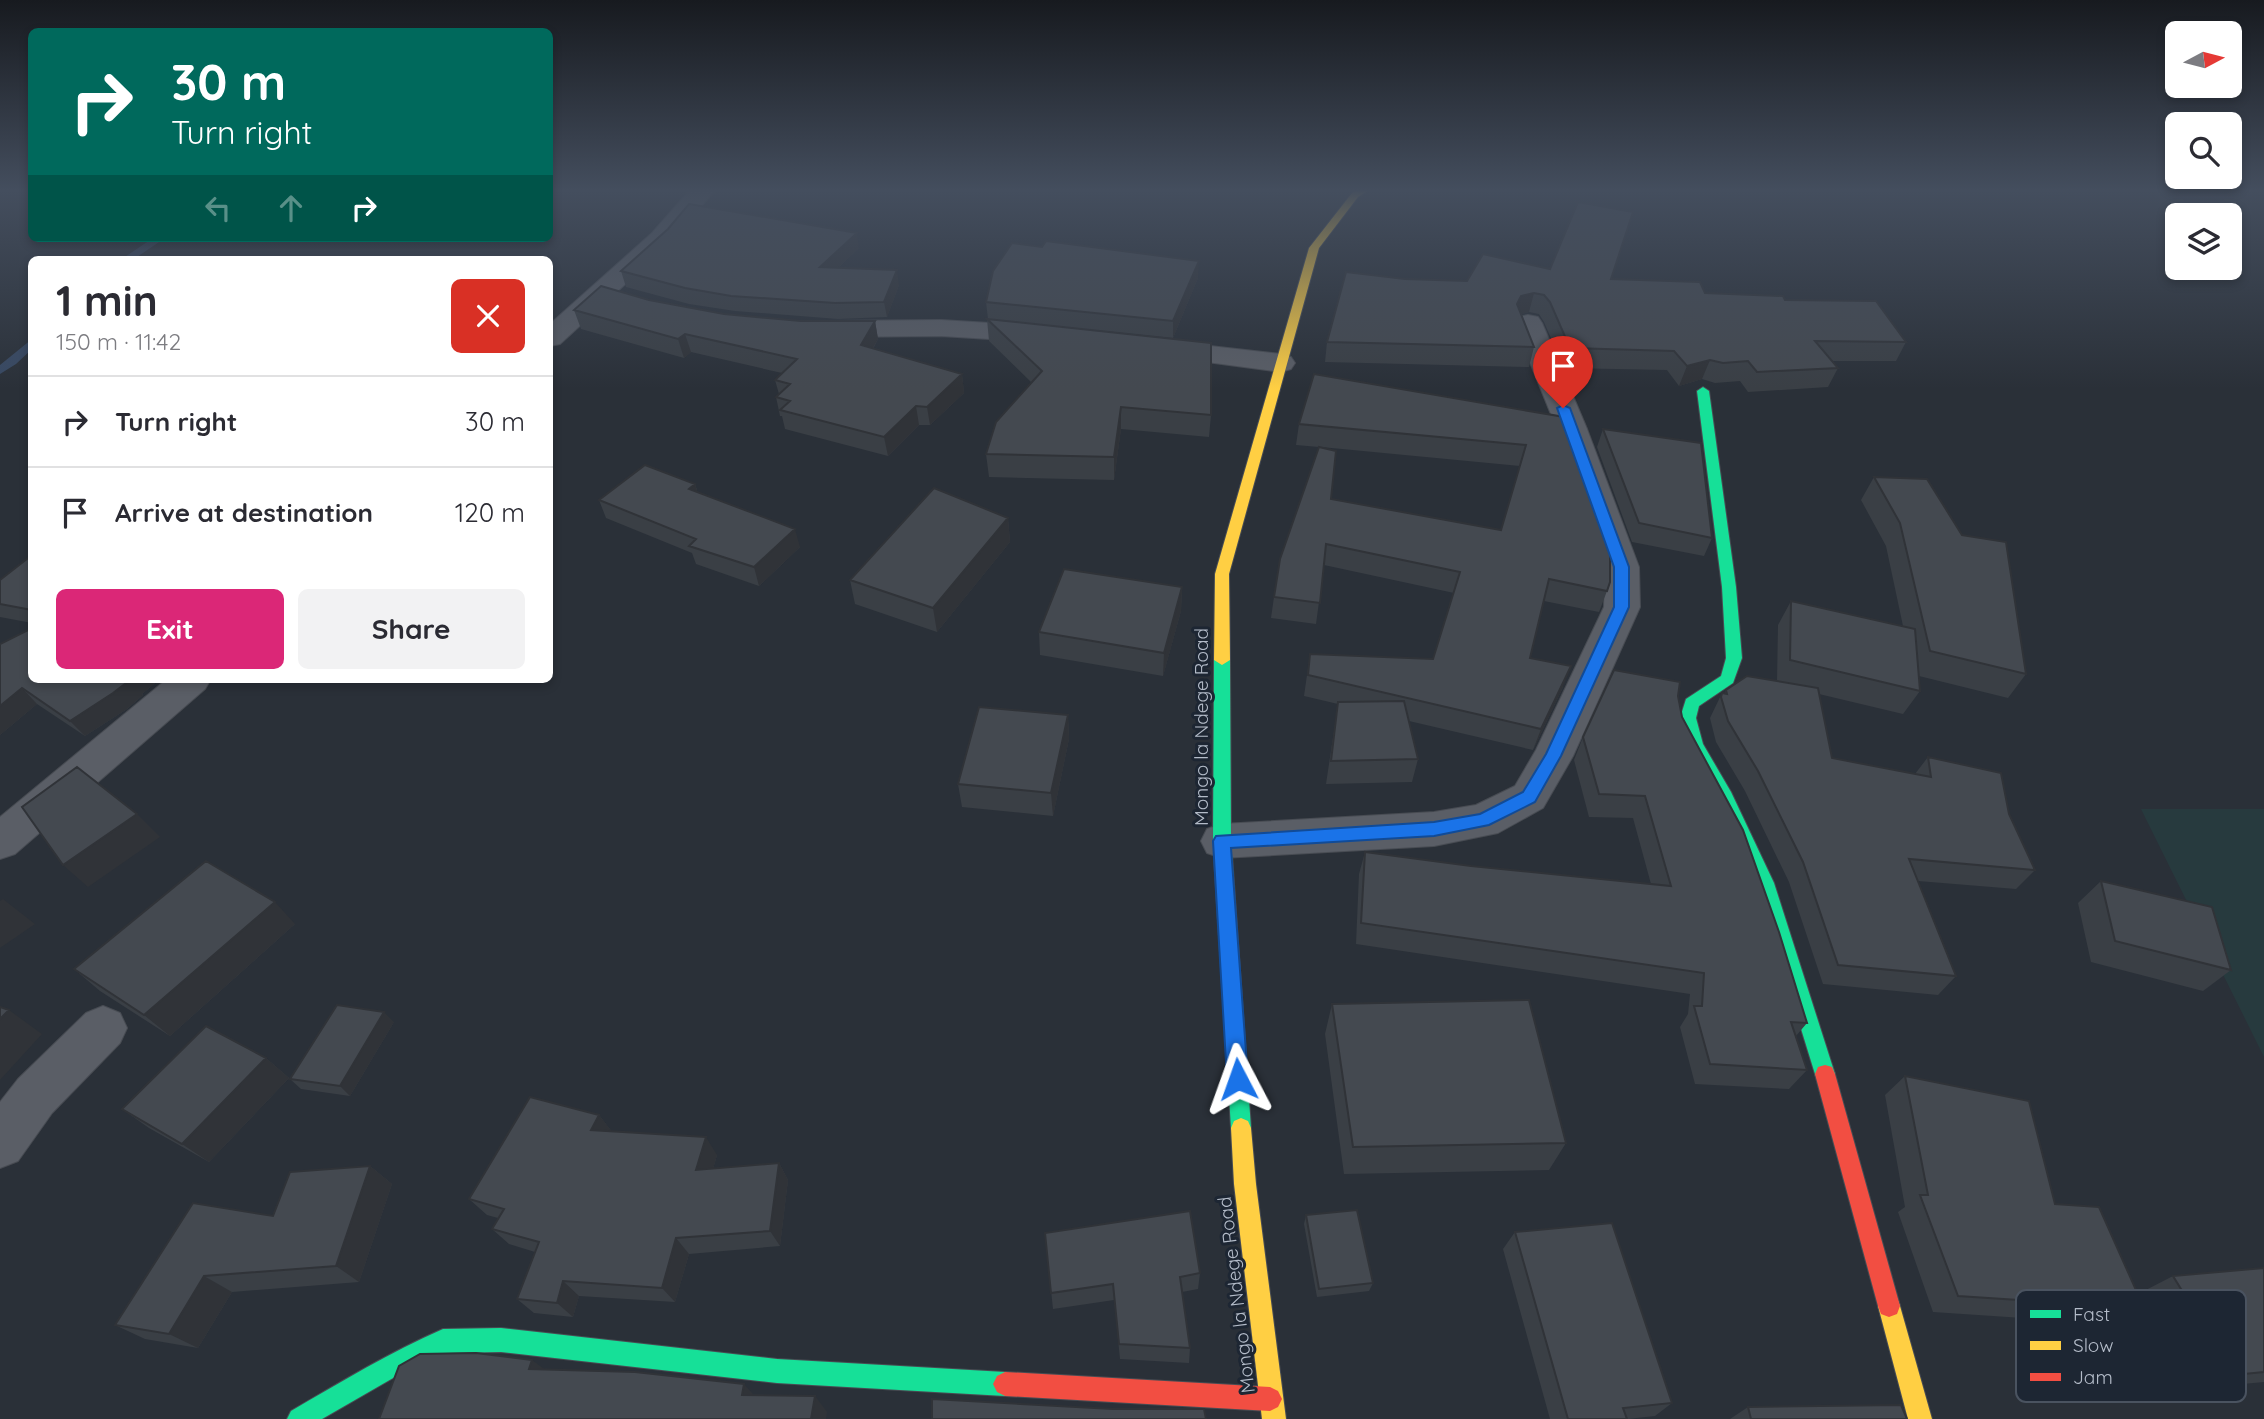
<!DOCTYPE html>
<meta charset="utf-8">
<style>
body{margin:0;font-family:Quicksand,sans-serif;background:#f2f2f3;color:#2b2b33;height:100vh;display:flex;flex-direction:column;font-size:26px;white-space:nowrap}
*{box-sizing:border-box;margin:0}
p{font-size:23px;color:#7c7c81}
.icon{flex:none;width:38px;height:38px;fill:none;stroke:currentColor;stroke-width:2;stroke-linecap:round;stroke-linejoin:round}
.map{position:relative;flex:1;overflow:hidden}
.drawer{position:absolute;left:28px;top:256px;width:525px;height:427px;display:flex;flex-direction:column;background:#fff;border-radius:10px;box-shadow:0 4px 10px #0003}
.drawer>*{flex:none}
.top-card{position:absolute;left:28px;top:28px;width:525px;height:214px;border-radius:10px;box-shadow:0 4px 10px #0003;background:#00695c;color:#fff;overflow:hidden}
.needle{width:46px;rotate:83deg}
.tools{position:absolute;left:2165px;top:21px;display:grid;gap:14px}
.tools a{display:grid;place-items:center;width:77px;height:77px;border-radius:10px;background:#fff;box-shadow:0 4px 10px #0003;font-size:35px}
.pin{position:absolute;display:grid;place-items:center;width:60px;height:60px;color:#fff;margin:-72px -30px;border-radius:50% 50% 50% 0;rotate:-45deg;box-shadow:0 0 7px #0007}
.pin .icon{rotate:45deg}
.me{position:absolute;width:77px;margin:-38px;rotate:356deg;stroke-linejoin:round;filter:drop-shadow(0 0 5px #0008)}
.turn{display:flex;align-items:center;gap:24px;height:147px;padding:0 28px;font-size:32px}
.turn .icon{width:91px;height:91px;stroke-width:2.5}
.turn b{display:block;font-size:49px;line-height:60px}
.lanes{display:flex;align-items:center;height:66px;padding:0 28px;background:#0003;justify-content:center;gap:35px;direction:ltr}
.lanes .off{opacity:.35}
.round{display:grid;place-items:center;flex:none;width:74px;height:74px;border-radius:10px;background:#f2f2f3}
.head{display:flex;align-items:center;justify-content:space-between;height:119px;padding:0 28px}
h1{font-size:42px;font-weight:700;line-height:52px}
.action{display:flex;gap:14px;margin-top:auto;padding:14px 28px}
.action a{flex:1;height:80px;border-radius:10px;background:#db2777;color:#fff;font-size:28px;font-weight:700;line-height:80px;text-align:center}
.action a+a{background:#f2f2f3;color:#2b2b33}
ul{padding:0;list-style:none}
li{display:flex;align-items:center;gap:21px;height:91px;padding:0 28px;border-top:2px solid #e1e1e2}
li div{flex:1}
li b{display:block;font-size:26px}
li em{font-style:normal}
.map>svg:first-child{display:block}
.green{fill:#273a3e}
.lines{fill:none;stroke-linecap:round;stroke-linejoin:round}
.stream{fill:#384963;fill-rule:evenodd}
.street-casing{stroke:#484c53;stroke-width:2}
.fast-casing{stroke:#484c53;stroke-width:2}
.slow-casing{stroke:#484c53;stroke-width:2}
.jam-casing{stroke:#484c53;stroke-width:2}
.street{fill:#5a5e66;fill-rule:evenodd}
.fast{fill:#16e098;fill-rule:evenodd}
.slow{fill:#ffcf43;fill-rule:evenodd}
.jam{fill:#f24e42;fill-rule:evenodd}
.wall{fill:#3a3f45;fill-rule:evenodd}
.shaded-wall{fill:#303338}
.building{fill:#444950;stroke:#303338;stroke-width:2}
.route{fill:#1a73e8;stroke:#114b97;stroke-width:2}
.labels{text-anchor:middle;stroke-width:6;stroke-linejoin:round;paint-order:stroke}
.street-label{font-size:19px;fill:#b4bcc9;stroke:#1d2633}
.key{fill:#1d2633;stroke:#4a5360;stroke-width:2}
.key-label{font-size:19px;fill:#b4bcc9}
</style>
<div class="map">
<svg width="2264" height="1419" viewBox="0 0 2264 1419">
<rect width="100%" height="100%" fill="#2a3038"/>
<!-- green -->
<path class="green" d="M 2141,809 L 2264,809 L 2264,1057 Z"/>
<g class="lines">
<!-- stream -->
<path class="stream" d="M 153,238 L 165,238 L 134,259 L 122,259 Z
M 32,339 L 32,349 L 16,364 L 0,374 L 0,365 Z"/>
<defs>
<path id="street" d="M 690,190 L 715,190 L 670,243 L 560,344 L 550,346 L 550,324 L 652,233 Z
M 1528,315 L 1538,317 L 1542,323 L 1587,429 L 1639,567 L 1640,607 L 1573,756 L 1543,808 L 1498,833 L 1434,846 L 1222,858 L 1207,853 L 1201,841 L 1207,829 L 1222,824 L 1434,812 L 1476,805 L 1515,786 L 1536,750 L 1604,607 L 1605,567 L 1557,429 L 1514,323 L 1518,317 Z
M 941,320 L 1039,326 L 1049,328 L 1053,334 L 1049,340 L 1039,342 L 941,336 L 826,337 L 816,335 L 812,329 L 816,323 L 826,321 Z
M 1157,340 L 1281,354 L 1291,357 L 1295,363 L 1291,369 L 1281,372 L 1147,354 L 1143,348 L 1147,342 Z
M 167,679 L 211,679 L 205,689 L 15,854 L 0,859 L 0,817 Z
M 103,1006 L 120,1013 L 127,1028 L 120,1043 L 52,1113 L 18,1161 L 0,1168 L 0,1102 L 18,1079 L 86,1013 Z"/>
<path id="fast" d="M 1703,387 L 1709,391 L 1736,587 L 1742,658 L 1733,683 L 1699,706 L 1696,718 L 1703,744 L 1731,792 L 1774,883 L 1835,1074 L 1832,1081 L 1825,1083 L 1818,1081 L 1815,1074 L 1756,883 L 1716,794 L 1687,745 L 1680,718 L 1686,699 L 1721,676 L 1726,658 L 1722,587 L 1697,391 Z
M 1222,655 L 1230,660 L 1231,841 L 1251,1128 L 1248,1135 L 1241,1138 L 1234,1135 L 1231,1128 L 1213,841 L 1214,660 Z
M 501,1328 L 777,1359 L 1005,1372 L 1013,1376 L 1017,1384 L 1013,1392 L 1005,1396 L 777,1383 L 501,1352 L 444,1353 L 407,1370 L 322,1419 L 287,1419 L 291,1411 C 341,1382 390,1352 443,1329 Z"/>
<path id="slow" d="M 1357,190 L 1369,190 L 1358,197 L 1319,248 L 1229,574 L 1230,660 L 1222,665 L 1214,660 L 1215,574 L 1309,248 L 1352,193 Z
M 1241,1118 L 1248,1121 L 1251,1128 L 1256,1184 L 1286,1419 L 1262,1419 L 1234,1184 L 1231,1128 L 1234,1121 Z
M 1889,1295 L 1897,1298 L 1900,1306 L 1932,1419 L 1908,1419 L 1878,1306 L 1881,1298 Z"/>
<path id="jam" d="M 1825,1065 L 1832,1067 L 1835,1074 L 1900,1306 L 1897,1314 L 1889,1317 L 1881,1314 L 1878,1306 L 1815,1074 L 1818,1067 Z
M 1005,1372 L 1270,1387 L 1278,1391 L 1282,1399 L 1278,1407 L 1270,1411 L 1005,1396 L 997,1392 L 993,1384 L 997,1376 Z"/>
</defs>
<!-- street casing -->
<use href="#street" class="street-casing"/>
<!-- fast casing -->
<use href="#fast" class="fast-casing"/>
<!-- slow casing -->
<use href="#slow" class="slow-casing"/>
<!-- jam casing -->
<use href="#jam" class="jam-casing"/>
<!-- street -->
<use href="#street" class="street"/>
<!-- fast -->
<use href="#fast" class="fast"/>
<!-- slow -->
<use href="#slow" class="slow"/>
<!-- jam -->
<use href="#jam" class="jam"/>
</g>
<!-- wall -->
<path class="wall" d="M 859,248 L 839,267 L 899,285 L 887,317 L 838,319 L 735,311 L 689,304 L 626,287 L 621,271 Z
M 1550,269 L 1705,293 L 1785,300 L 1906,342 L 1896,361 L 1832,361 L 1838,368 L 1828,387 L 1748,392 L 1740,381 L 1715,383 L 1702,379 L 1679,386 L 1667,370 L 1564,368 L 1544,322 L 1539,314 L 1529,312 L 1521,314 L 1534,347 L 1529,367 L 1325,362 L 1327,342 L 1405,279 L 1467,281 Z
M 1198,278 L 1173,338 L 988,319 L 986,302 Z
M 649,300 L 724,314 L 801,321 L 875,321 L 878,339 L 873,349 L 962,374 L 964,393 L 930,425 L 919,425 L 888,456 L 785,429 L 782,416 L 780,416 L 776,397 L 779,394 L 775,380 L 782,373 L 691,352 L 684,358 L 581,329 L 574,310 Z
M 987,319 L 1211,415 L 1209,437 L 1121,429 L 1114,480 L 989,477 L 986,454 L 1031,382 L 989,341 Z
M 1564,417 L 1607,591 L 1599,612 L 1544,601 L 1530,658 L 1563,687 L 1533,750 L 1409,721 L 1418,759 L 1412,782 L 1326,784 L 1338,704 L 1304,696 L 1310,654 L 1433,659 L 1454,593 L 1324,565 L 1316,624 L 1271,618 L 1274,597 L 1319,447 L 1296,445 L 1299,424 ZM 1321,447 L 1520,466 L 1501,530 L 1331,499 Z
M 1603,429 L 1712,538 L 1704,556 L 1632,542 L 1597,447 Z
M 1874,477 L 2026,674 L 2008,698 L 1919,676 L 1920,691 L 1903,714 L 1819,694 L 1832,758 L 1915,774 L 1928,757 L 2009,814 L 2035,870 L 2016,889 L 1918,881 L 1956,976 L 1938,995 L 1823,984 L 1789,882 L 1745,791 L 1716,742 L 1710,718 L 1722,693 L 1725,693 L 1726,690 L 1777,681 L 1778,625 L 1791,601 L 1903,626 L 1886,546 L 1861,500 Z
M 695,484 L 698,493 L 800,547 L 759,586 L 696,564 L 692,553 L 606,518 L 599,500 Z
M 1008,518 L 1010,542 L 937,632 L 855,604 L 850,580 Z
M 32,555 L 32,623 L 0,617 L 0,580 Z
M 1182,587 L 1181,611 L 1163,676 L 1040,655 L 1039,632 Z
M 0,644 L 32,679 L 160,679 L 142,694 L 143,695 L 127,709 L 85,736 L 37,704 L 0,735 Z
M 1678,696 L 1682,717 L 1807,1023 L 1796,1036 L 1807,1070 L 1789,1089 L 1695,1084 L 1680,1027 L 1688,1014 L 1690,994 L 1356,944 L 1359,874 L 1365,852 L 1471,866 L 1651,884 L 1633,818 L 1589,817 L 1574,760 L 1583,737 Z
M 1068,715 L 1069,739 L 1053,816 L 962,807 L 958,784 Z
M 2101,881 L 2231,970 L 2203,991 L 2091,962 L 2078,903 Z
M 295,924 L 170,1036 L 100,991 L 74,969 Z
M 1332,1004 L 1566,1143 L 1549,1170 L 1344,1174 L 1325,1034 Z
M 394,1022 L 350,1096 L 301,1089 L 290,1079 Z
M 266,1058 L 289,1078 L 209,1162 L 149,1128 L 122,1109 Z
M 1905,1076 L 2055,1204 L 2144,1308 L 2114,1324 L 1933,1312 L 1898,1212 L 1905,1207 L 1885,1095 Z
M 599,1115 L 612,1132 L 717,1155 L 713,1169 L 779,1163 L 788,1180 L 780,1246 L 689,1254 L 675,1302 L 579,1296 L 573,1317 L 534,1313 L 517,1299 L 535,1252 L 509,1244 L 492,1229 L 498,1218 L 487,1215 L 469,1199 Z
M 370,1166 L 392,1184 L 359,1282 L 232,1292 L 198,1348 L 145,1339 L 115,1325 L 273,1216 Z
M 1306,1215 L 1373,1283 L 1369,1291 L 1317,1297 L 1304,1224 Z
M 1515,1232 L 1672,1403 L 1655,1416 L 1627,1419 L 1550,1419 L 1503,1249 Z
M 1045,1233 L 1200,1273 L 1198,1289 L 1182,1292 L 1190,1348 L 1189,1363 L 1120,1359 L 1114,1300 L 1053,1309 Z
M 2264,1268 L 2264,1382 L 2200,1388 L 2142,1292 L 2173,1276 Z
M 1748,1407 L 1907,1419 L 1730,1419 Z"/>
<!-- shaded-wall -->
<path class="shaded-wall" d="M 857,233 L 859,248 L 823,282 L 820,267 Z
M 1199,261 L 1198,278 L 1173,338 L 1173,321 Z
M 897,270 L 899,285 L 887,317 L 884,302 Z
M 1534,293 L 1529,312 L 1516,316 L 1517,304 L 1521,296 Z
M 875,321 L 878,339 L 864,364 L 861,345 Z
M 685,334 L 691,352 L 684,358 L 678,339 Z
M 1710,360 L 1702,379 L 1679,386 L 1687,366 Z
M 962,374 L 964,393 L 930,425 L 927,407 Z
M 916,406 L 919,425 L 888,456 L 884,437 Z
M 1121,407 L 1121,429 L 1114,480 L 1114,457 Z
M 695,484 L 701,503 L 689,489 Z
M 1008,518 L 1010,542 L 937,632 L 933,608 Z
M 795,529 L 800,547 L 759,586 L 754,567 Z
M 1182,587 L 1181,611 L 1163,676 L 1164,653 Z
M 1571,666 L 1563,687 L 1533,750 L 1541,729 Z
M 128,679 L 160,679 L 142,694 L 143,695 L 127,709 L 85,736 L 70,721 Z
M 22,688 L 37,704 L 0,735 L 0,706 Z
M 1068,715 L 1069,739 L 1053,816 L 1051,793 Z
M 137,814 L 160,837 L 88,887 L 63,865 Z
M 3,899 L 35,924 L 0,948 L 0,901 Z
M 275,902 L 295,924 L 170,1036 L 144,1015 Z
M 9,1010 L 42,1034 L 0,1080 L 0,1019 Z
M 384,1012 L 394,1022 L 350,1096 L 340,1086 Z
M 266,1058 L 289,1078 L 209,1162 L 182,1144 Z
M 599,1115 L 613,1133 L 591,1130 Z
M 706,1137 L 717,1155 L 708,1187 L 696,1170 Z
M 779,1163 L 788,1180 L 780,1246 L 770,1231 Z
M 370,1166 L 392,1184 L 359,1282 L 336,1266 Z
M 676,1238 L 689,1254 L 675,1302 L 662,1288 Z
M 204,1276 L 232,1292 L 198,1348 L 169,1334 Z
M 563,1281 L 579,1296 L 573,1317 L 557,1303 Z
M 532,1360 L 555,1377 L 529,1369 Z
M 744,1384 L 759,1401 L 742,1395 Z
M 815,1396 L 827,1412 L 826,1419 L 811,1419 Z"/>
<!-- building -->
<path class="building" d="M 1578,202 L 1633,212 L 1611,279 L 1700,282 L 1705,293 L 1783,296 L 1785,300 L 1876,301 L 1906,342 L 1815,341 L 1838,368 L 1757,372 L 1748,361 L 1723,363 L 1710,360 L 1687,366 L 1674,351 L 1570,348 L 1550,302 L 1544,295 L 1534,293 L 1521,296 L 1517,304 L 1534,347 L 1327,342 L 1346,272 L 1405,279 L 1467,281 L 1483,254 L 1550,269 Z
M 689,204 L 857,233 L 820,267 L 897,270 L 884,302 L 835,303 L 731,296 L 685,288 L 621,271 L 668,229 Z
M 1046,241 L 1199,261 L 1173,321 L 986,302 L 993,271 L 1012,243 L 1042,247 Z
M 601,286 L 649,300 L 724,314 L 801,321 L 875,321 L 861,345 L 962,374 L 927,407 L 916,406 L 884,437 L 780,410 L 790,401 L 776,397 L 790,384 L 775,380 L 797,359 L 685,334 L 678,339 L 574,310 Z
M 987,319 L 1211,343 L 1211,415 L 1121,407 L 1114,457 L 986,454 L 996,422 L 1042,371 Z
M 1314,374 L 1564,417 L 1610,546 L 1610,582 L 1607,591 L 1549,579 L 1530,658 L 1571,666 L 1541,729 L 1308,675 L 1310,654 L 1433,659 L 1460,572 L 1326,544 L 1320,603 L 1274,597 L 1280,559 L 1319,447 L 1336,451 L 1331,499 L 1501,530 L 1526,445 L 1299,424 Z
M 1603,429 L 1701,443 L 1712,538 L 1639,523 Z
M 645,465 L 695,484 L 689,489 L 795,529 L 754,567 L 689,546 L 696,539 L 599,500 Z
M 1874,477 L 1927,479 L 1962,535 L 2006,542 L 2026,674 L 1930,651 L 1900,523 Z
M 934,488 L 1008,518 L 933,608 L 850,580 Z
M 32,555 L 32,610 L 0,604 L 0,580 Z
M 1064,569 L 1182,587 L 1164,653 L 1039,632 Z
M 1791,601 L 1915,629 L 1920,691 L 1790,660 Z
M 32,628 L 32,679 L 130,680 L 113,693 L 70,721 L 22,688 L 0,706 L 0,644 Z
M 1614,670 L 1680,682 L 1678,696 L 1682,717 L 1743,830 L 1779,932 L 1807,1023 L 1791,1022 L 1807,1070 L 1710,1064 L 1694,1006 L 1702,1006 L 1704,973 L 1361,923 L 1365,852 L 1471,866 L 1671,886 L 1645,796 L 1599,794 L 1583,737 Z
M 1747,676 L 1818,688 L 1832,758 L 1931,777 L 1928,757 L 2001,773 L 2009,814 L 2035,870 L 1909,859 L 1956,976 L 1838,965 L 1803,862 L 1758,771 L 1728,721 L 1721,697 L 1722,693 L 1727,694 L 1726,690 Z
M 1404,701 L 1418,759 L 1331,761 L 1338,702 Z
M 979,707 L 1068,715 L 1051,793 L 958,784 Z
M 77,767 L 137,814 L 63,865 L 22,807 Z
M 206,861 L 275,902 L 144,1015 L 74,969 Z
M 2101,881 L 2212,907 L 2231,970 L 2115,941 Z
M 1529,1000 L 1566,1143 L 1353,1147 L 1332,1004 Z
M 337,1005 L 384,1012 L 340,1086 L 290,1079 Z
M 0,1007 L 9,1010 L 0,1019 Z
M 206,1026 L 266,1058 L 182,1144 L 122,1109 Z
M 1905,1076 L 2029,1101 L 2055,1204 L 2099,1207 L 2144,1308 L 1958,1296 L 1920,1195 L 1928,1195 Z
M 530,1097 L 599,1115 L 591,1130 L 706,1137 L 696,1170 L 779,1163 L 770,1231 L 676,1238 L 662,1288 L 563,1281 L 557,1303 L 517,1299 L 539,1242 L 492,1229 L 504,1209 L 469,1199 Z
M 370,1166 L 336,1266 L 204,1276 L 169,1334 L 115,1325 L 193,1203 L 273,1216 L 290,1172 Z
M 1357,1210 L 1373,1283 L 1319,1289 L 1306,1215 Z
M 1190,1211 L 1200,1273 L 1180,1277 L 1190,1348 L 1119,1344 L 1113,1284 L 1051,1293 L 1045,1233 Z
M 1612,1223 L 1672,1403 L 1623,1408 L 1627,1419 L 1568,1419 L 1515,1232 Z
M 2264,1268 L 2264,1372 L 2234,1375 L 2173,1276 Z
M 476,1353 L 532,1360 L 529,1369 L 635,1372 L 744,1384 L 742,1395 L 815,1396 L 811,1419 L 379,1419 L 399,1366 L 420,1354 Z
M 932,1399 L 1113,1409 L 1204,1409 L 1206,1419 L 932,1419 Z
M 1901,1405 L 1907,1419 L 1751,1419 L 1748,1407 Z"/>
<!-- sky -->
<linearGradient id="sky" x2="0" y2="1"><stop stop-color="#171a1f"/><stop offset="0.49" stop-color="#444e5e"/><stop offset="1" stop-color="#444e5e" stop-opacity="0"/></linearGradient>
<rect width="2264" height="389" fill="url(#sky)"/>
<!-- route -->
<path class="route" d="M 1563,405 L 1570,408 L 1629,567 L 1629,607 L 1561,756 L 1535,802 L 1489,825 L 1434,836 L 1231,848 L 1248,1079 L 1245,1085 L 1238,1088 L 1230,1085 L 1227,1079 L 1213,841 L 1216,836 L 1434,822 L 1480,814 L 1523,792 L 1546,754 L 1614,607 L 1614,567 L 1557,408 Z"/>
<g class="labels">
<!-- street labels -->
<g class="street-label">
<text transform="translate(1201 727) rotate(-90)" y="7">Mongo la Ndege Road</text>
<text transform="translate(1236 1295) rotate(-97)" y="7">Mongo la Ndege Road</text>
</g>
</g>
<!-- legend -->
<rect x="2016" y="1290" width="230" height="112" rx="10" class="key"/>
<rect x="2030" y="1310" width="31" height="8" fill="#16e098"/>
<rect x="2030" y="1341" width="31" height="9" fill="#ffcf43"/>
<rect x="2030" y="1373" width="31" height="8" fill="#f24e42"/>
<g class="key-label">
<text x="2073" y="1321">Fast</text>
<text x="2073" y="1352">Slow</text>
<text x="2073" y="1384">Jam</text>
</g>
</svg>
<div class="tools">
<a><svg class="needle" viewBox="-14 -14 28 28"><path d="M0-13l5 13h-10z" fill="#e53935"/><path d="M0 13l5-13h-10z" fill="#7c7c81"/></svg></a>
<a><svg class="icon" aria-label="search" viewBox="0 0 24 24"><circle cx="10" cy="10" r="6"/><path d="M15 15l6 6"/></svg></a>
<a><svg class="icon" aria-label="layers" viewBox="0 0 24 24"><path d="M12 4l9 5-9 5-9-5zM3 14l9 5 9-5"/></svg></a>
</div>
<div class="pin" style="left:1563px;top:408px;background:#d93025"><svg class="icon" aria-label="arrive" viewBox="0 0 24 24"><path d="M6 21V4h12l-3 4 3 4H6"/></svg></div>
<svg class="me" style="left:1238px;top:1079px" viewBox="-20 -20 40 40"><path d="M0-17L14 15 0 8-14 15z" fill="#1a73e8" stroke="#fff" stroke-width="4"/></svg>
<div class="top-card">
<div class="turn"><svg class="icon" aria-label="right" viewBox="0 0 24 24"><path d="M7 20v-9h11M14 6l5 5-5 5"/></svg><div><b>30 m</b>Turn right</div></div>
<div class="lanes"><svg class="icon off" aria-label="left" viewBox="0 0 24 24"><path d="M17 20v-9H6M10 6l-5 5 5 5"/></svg><svg class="icon off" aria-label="ahead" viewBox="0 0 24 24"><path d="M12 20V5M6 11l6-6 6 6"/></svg><svg class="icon" aria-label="right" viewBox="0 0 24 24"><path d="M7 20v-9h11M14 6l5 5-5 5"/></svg></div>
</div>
<section class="drawer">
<div class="head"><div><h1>1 min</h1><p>150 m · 11:42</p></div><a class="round" style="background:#d93025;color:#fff"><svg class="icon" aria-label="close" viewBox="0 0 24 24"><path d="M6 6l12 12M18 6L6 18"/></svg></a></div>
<ul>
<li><svg class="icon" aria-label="right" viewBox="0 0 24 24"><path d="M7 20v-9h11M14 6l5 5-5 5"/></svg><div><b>Turn right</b></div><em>30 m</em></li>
<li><svg class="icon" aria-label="arrive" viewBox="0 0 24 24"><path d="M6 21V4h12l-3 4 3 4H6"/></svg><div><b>Arrive at destination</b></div><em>120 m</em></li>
</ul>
<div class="action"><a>Exit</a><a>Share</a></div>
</section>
</div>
